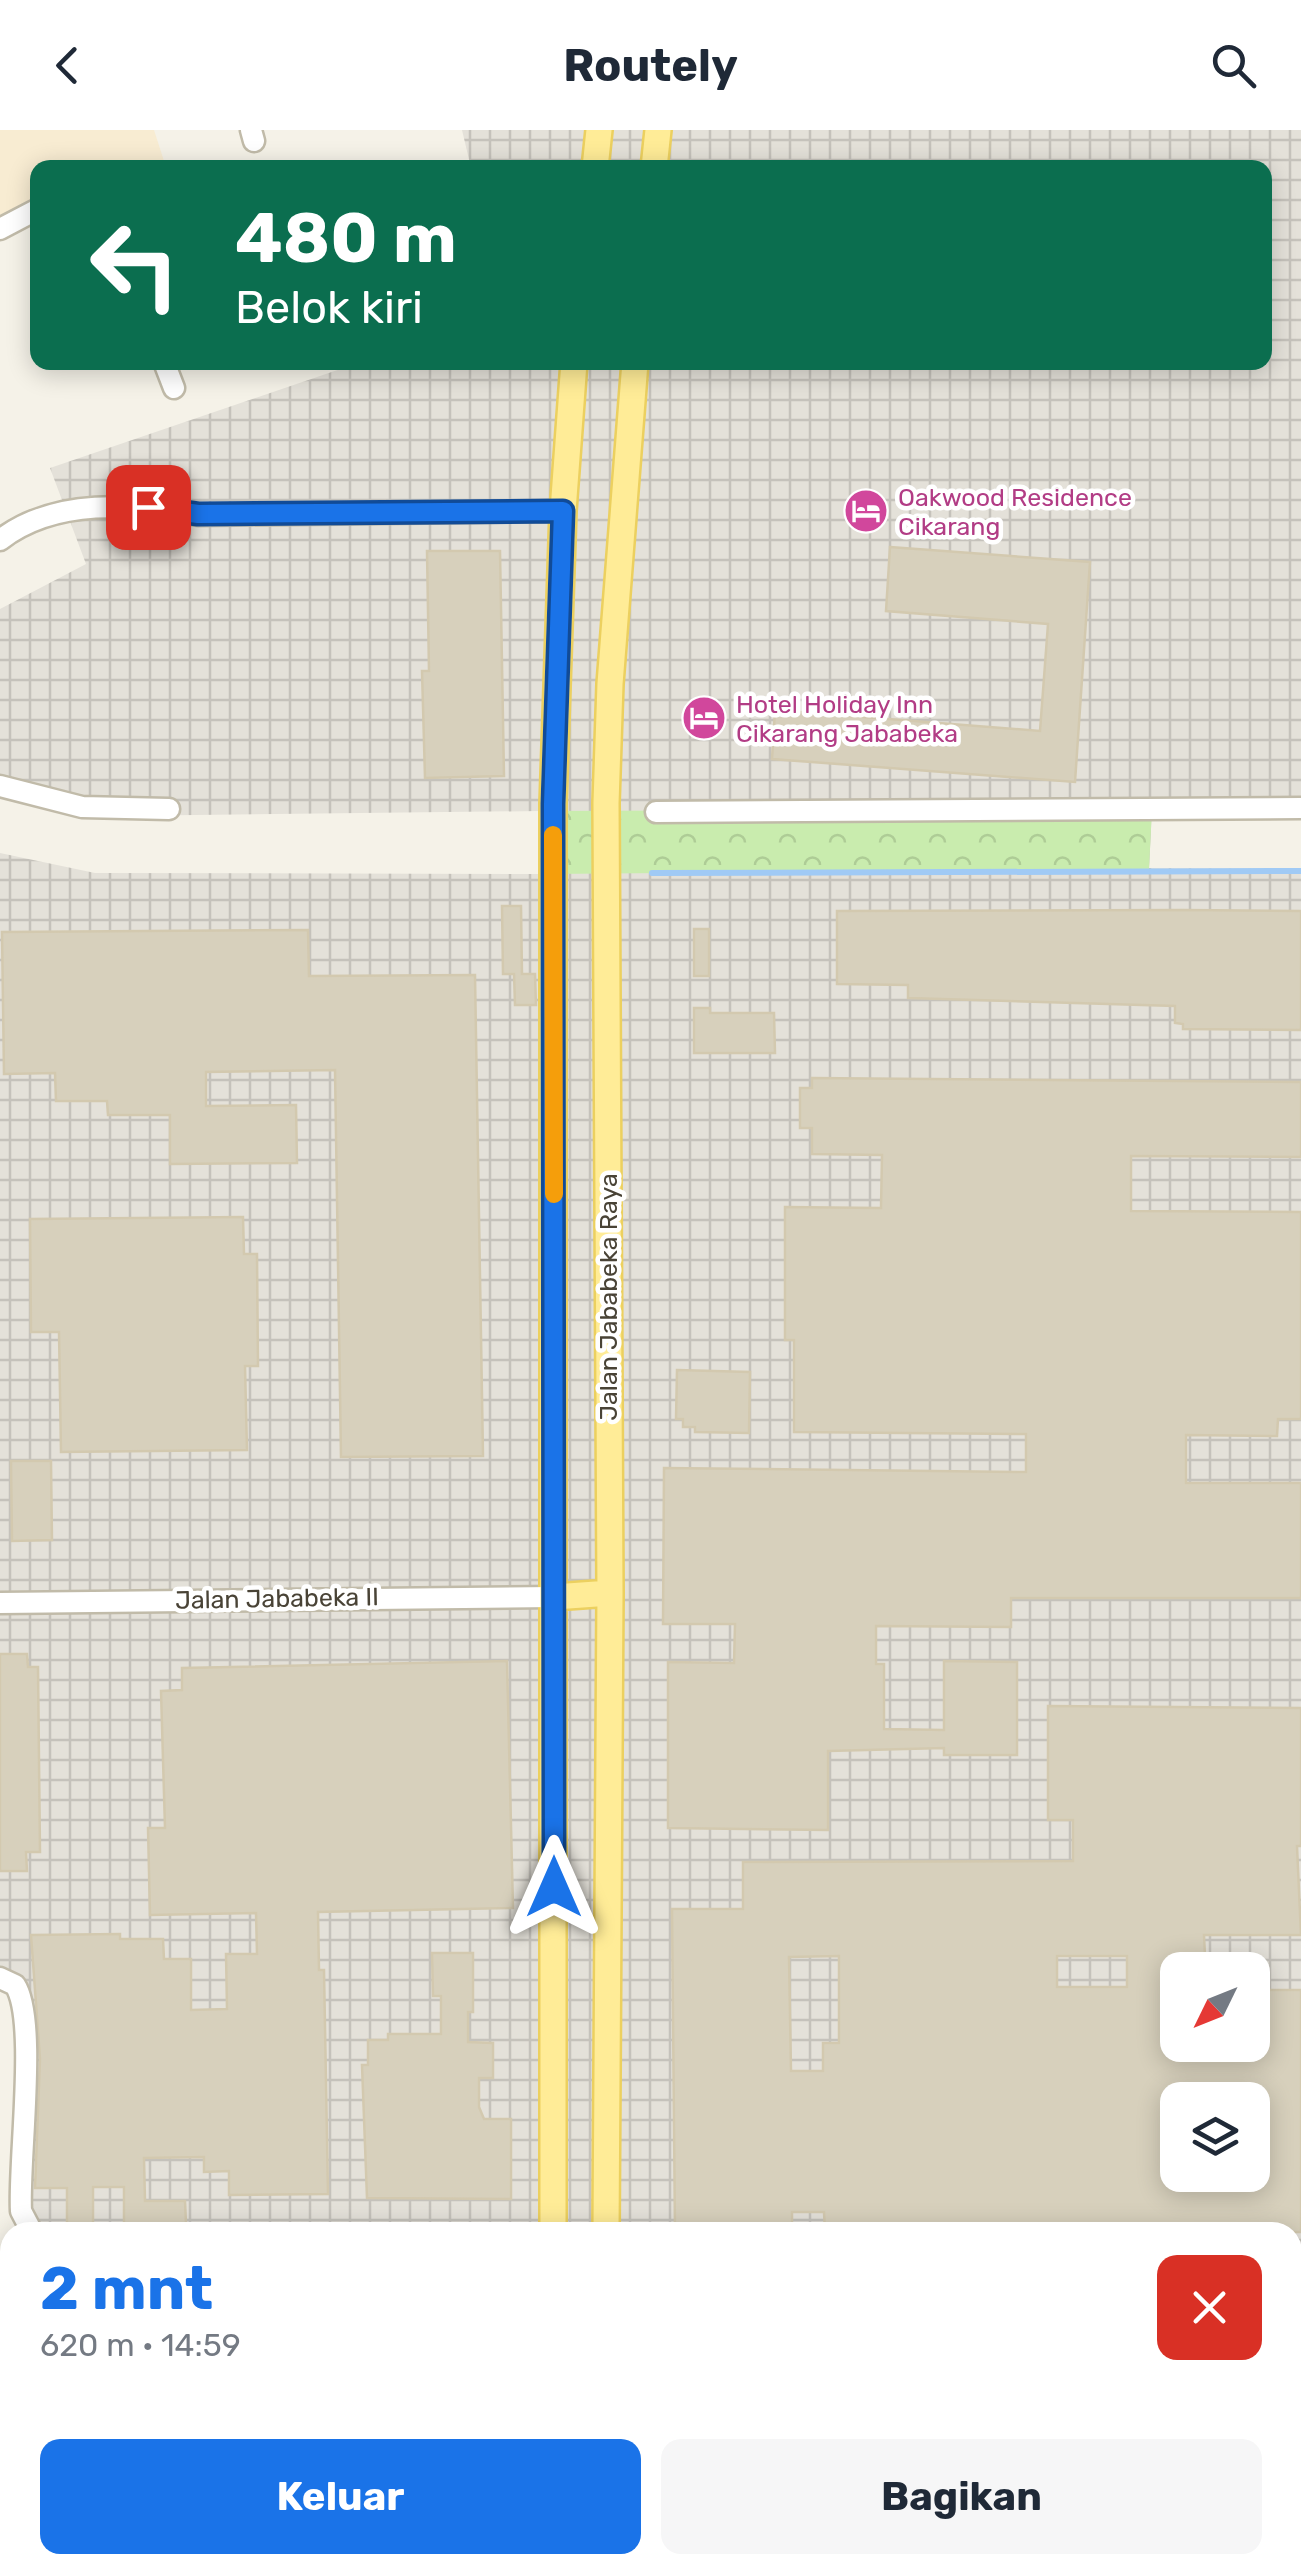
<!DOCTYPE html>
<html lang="id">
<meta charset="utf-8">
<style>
body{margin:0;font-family:Rubik,sans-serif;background:#f6f6f7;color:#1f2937;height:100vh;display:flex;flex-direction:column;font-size:38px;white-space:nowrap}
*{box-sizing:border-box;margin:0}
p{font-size:32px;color:#747a83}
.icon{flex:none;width:55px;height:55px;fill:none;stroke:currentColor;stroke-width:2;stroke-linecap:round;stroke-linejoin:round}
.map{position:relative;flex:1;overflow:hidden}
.drawer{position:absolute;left:0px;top:2092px;width:1302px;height:352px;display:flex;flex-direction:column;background:#fff;border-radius:30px 30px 0 0;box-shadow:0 5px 25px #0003}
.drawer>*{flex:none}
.banner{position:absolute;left:30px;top:30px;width:1242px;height:210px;border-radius:20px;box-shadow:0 5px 25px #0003;background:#0b6e4f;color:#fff;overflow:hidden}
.needle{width:65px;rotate:227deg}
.tools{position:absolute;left:1160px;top:1822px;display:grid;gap:20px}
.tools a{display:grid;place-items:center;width:110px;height:110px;border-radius:20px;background:#fff;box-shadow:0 5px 25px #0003;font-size:50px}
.pin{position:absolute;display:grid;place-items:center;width:85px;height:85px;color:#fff;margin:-42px;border-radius:20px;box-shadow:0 5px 15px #0006}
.me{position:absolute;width:110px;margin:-55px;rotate:0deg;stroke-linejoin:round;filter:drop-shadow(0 0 8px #0008)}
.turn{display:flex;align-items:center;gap:35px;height:210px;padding:0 40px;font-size:45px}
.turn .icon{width:130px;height:130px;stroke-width:2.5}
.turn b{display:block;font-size:70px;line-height:85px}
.round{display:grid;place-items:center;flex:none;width:105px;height:105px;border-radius:20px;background:#f6f6f7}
.headline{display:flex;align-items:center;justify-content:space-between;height:170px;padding:0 40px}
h1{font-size:60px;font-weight:700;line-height:75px;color:#1a73e8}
.primary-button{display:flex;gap:20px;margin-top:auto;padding:20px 40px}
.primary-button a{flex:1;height:115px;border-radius:20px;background:#1a73e8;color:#fff;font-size:40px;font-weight:700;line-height:115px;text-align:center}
.primary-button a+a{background:#f6f6f7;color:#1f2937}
header{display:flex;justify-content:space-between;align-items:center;height:130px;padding:0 40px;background:#fff;font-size:45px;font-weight:700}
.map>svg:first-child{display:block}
.commercial{fill:#f8ecd2}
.industrial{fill:url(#industrial-grid);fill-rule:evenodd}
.grass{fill:url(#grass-dots)}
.forest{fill:url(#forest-crowns)}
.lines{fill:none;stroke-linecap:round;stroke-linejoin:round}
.stream{stroke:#a0caf5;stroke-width:6}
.building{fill:#d7d0bc;stroke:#d3c9af;stroke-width:2.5;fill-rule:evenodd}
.minor-casing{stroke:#c1bba9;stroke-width:25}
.major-casing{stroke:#ecd05f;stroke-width:30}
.minor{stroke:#fff;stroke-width:20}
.major{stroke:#ffec97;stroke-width:25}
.route-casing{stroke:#114b97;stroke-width:25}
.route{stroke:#1a73e8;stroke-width:18}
.slow{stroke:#f59e0b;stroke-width:18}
.labels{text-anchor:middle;stroke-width:9;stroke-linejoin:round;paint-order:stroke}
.hotel-label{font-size:25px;fill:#b23c85;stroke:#fff;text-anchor:start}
.street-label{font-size:25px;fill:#494336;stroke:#fff}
</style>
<header><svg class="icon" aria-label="back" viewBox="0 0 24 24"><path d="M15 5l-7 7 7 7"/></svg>Routely<svg class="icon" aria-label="search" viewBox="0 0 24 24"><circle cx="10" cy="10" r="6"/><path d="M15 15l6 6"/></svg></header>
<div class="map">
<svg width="1301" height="2443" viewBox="0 0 1301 2443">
<defs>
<pattern id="industrial-grid" width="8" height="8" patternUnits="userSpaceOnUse" patternTransform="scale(2.5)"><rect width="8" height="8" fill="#e4e1d9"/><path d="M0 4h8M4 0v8" fill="none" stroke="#c5c2bb"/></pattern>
<pattern id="grass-dots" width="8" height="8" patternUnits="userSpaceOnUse" patternTransform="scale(2.5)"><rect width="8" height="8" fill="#c9ecae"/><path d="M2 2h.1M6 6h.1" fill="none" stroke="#aecc96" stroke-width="1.8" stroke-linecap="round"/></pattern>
<pattern id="forest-crowns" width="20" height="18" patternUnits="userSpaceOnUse" patternTransform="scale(2.5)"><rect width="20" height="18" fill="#c9ecae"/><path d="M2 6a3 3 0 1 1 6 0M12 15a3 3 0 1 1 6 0" fill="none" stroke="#aecc96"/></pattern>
</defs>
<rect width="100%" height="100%" fill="#f5f2e8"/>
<!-- commercial -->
<path class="commercial" d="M 0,0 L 154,0 L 164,31 L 146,38 L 38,38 L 37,78 L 0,98 Z"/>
<!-- industrial -->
<path class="industrial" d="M 462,0 L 1301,0 L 1301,672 L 1152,679 L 1149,738 L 1301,739 L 1301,2443 L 0,2443 L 0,2128 L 10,2119 L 10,2435 L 1292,2435 L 1292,2102 L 29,2102 L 23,1852 L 0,1855 L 0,723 L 95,743 L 546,744 L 540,681 L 115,686 L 0,653 L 0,479 L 86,434 L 50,338 L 358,233 L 1265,232 L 1265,38 L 471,38 ZM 1178,1840 L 1252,1840 L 1252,1915 L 1178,1915 ZM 1178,1970 L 1252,1970 L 1252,2045 L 1178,2045 Z"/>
<!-- grass -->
<path class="grass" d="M 1301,2429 L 1301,2443 L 1221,2443 L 1292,2435 L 1293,2430 Z"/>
<!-- forest -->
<path class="forest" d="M 1152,679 L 1149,739 L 547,744 L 541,681 Z"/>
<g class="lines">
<!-- stream -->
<path class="stream" d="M 652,743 L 1301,741"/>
</g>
<!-- building -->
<path class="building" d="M 890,417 L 1090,432 L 1075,652 L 772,629 L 775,580 L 1040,601 L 1048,494 L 886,481 Z
M 427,421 L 500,421 L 504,646 L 425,648 L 422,541 L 429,541 Z
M 502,776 L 521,776 L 522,844 L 535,844 L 536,875 L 515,875 L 514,844 L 503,844 Z
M 1183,780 L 1301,781 L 1301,900 L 1183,899 L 1183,894 L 1175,893 L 1175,876 L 908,868 L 908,855 L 837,854 L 837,781 Z
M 694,799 L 709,799 L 709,846 L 694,846 Z
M 308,800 L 309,846 L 475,845 L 483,1326 L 341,1327 L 335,940 L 206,942 L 206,976 L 296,975 L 297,1033 L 170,1034 L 170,985 L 108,985 L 107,971 L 56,971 L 55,943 L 4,944 L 2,802 Z
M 694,878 L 710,878 L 710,883 L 774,883 L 775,923 L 694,923 Z
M 812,948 L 1301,952 L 1301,1027 L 1131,1026 L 1131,1081 L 1301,1082 L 1301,1289 L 1278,1289 L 1277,1306 L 1186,1305 L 1186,1353 L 1301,1353 L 1301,1468 L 1011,1468 L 1011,1497 L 876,1496 L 876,1534 L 884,1534 L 884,1599 L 944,1600 L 944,1531 L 1017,1532 L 1017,1625 L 944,1625 L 944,1618 L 828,1621 L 828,1700 L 668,1698 L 668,1532 L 734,1533 L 735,1494 L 663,1494 L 664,1338 L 1026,1342 L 1026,1304 L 794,1302 L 794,1210 L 785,1210 L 785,1077 L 881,1078 L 882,1025 L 812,1024 L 812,998 L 800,998 L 800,958 L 812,958 Z
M 243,1087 L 244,1124 L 257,1124 L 258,1236 L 245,1236 L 247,1320 L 61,1322 L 59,1202 L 31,1202 L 30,1089 Z
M 677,1240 L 750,1242 L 749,1303 L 695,1302 L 695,1297 L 683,1297 L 683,1289 L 676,1289 Z
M 11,1331 L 51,1331 L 52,1410 L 12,1411 Z
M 0,1524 L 27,1524 L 28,1537 L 38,1537 L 40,1722 L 26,1722 L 27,1741 L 0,1741 Z
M 507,1531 L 513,1778 L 318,1782 L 319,1840 L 324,1840 L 328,2064 L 229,2065 L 229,2041 L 204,2042 L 204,2027 L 144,2028 L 145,2071 L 185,2071 L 186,2093 L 124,2094 L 124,2057 L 93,2057 L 93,2097 L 67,2098 L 67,2058 L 35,2058 L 40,1929 L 31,1805 L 120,1804 L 120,1809 L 163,1809 L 164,1829 L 191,1829 L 191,1880 L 227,1879 L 226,1824 L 257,1824 L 256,1783 L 150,1785 L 148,1698 L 165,1698 L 161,1561 L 182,1560 L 182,1538 Z
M 1048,1576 L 1301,1578 L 1301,1716 L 1297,1716 L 1301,1805 L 1204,1805 L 1205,1826 L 1186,1826 L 1186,1836 L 1178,1836 L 1178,1915 L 1252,1915 L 1252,1860 L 1301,1860 L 1301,2102 L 825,2102 L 824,2082 L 792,2082 L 792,2102 L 675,2102 L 672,1779 L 743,1779 L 743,1732 L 1073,1731 L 1073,1690 L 1048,1690 ZM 839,1826 L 839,1913 L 823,1913 L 823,1941 L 791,1941 L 789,1827 ZM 1057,1826 L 1127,1826 L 1127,1857 L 1057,1857 ZM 1178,1970 L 1252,1970 L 1252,2045 L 1178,2045 Z
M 432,1823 L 473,1823 L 473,1882 L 468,1882 L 468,1912 L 493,1913 L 493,1948 L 479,1948 L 479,1977 L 484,1989 L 511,1989 L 511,2069 L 367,2068 L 362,1935 L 368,1935 L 368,1910 L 388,1910 L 388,1904 L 441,1904 L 441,1866 L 433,1866 Z"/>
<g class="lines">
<defs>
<path id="minor" d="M 251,0 L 254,11
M 0,99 L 38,79
M 164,232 L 174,258
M 0,410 C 56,367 132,375 198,385 L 563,381
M 0,656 L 82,677 L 169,679
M 656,682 L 1301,678
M 0,1473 L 554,1467
M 0,1848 L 15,1855 C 38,1890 18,2032 21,2081 L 32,2102
M 0,2319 L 10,2315
M 1292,2331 L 1301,2330
M 1292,2410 L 1301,2408
M 768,2443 L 788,2435
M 1110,2443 L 1161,2435"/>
<path id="major" d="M 595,38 L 599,0
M 654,38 L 658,0
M 554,1467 L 610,1463
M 553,2102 L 553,674 L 563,381 L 574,232
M 606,2102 L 610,1463 L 606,673 L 610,554 L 635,232
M 601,2435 L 604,2443
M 659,2435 L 670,2443"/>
</defs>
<!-- minor casing -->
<use href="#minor" class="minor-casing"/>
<!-- major casing -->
<use href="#major" class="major-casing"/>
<!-- minor -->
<use href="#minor" class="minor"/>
<!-- major -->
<use href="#major" class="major"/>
</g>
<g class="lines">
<defs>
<path id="route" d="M 148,377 L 198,384 L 563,381 L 553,674 L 554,1757"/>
</defs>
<!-- route casing -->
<use href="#route" class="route-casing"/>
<!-- route -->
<use href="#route" class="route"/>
<!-- slow -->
<path class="slow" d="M 553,705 L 554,1064"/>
</g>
<!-- icons -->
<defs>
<symbol id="hotel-disc" viewBox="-11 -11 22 22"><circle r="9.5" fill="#d1479c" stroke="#fff"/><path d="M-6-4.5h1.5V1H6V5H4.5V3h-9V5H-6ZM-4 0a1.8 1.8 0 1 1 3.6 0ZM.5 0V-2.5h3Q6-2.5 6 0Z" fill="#fff"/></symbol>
</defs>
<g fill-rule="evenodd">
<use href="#hotel-disc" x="841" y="356" width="50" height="50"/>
<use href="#hotel-disc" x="679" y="563" width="50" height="50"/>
</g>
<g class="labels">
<!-- hotel labels -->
<g class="hotel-label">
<text x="898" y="376">Oakwood Residence<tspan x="898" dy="29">Cikarang</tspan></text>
<text x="736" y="583">Hotel Holiday Inn<tspan x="736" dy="29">Cikarang Jababeka</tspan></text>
</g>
<!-- street labels -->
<g class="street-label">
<text transform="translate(608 1167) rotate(-90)" y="9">Jalan Jababeka Raya</text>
<text transform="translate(277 1468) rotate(-1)" y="9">Jalan Jababeka II</text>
</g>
</g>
</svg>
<div class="tools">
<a><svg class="needle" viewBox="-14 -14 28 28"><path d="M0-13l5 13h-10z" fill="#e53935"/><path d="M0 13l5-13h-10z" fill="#747a83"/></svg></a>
<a><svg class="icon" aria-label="layers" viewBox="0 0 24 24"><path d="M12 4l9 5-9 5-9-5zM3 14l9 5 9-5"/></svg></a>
</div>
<div class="pin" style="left:148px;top:377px;background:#d93025"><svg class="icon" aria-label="arrive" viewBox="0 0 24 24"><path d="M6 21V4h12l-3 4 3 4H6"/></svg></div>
<svg class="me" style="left:554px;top:1757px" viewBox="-20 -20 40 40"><path d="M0-17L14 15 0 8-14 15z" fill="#1a73e8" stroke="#fff" stroke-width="4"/></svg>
<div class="banner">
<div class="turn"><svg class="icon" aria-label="left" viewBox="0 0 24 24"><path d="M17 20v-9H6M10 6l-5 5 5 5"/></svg><div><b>480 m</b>Belok kiri</div></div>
</div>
<section class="drawer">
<div class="headline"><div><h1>2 mnt</h1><p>620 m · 14:59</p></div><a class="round" style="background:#d93025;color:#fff"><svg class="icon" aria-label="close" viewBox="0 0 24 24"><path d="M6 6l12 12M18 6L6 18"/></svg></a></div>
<div class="primary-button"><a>Keluar</a><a>Bagikan</a></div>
</section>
</div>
